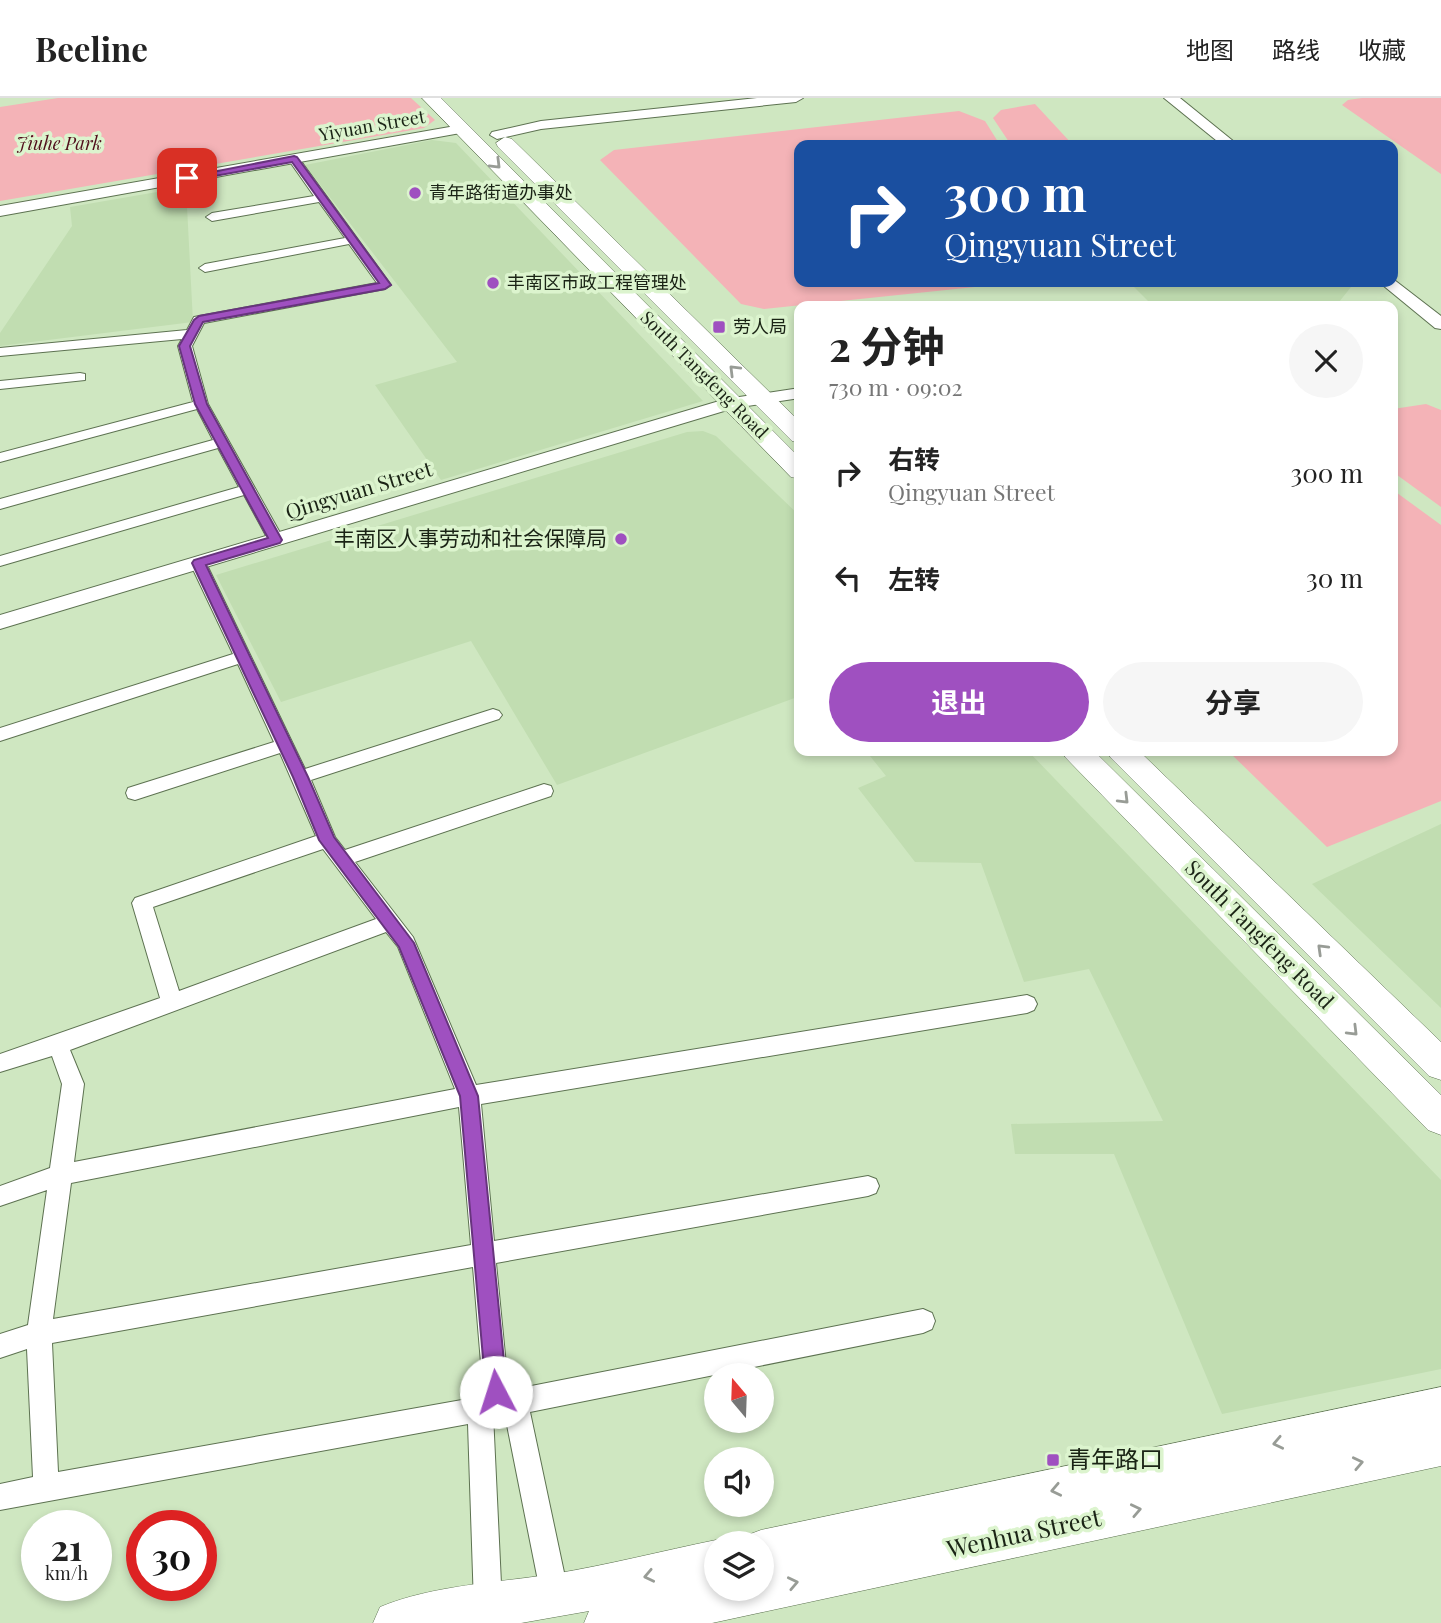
<!DOCTYPE html>
<html lang="zh">
<meta charset="utf-8">
<style>
body{margin:0;font-family:"Playfair Display","Noto Sans SC",serif;background:#f6f6f6;color:#222;height:100vh;display:flex;flex-direction:column;font-size:26px;white-space:nowrap}
*{box-sizing:border-box;margin:0}
p{font-size:23px;color:#767676}
.icon{flex:none;width:38px;height:38px;fill:none;stroke:currentColor;stroke-width:2;stroke-linecap:round;stroke-linejoin:round}
.map{position:relative;flex:1;overflow:hidden}
.panel{position:absolute;left:794px;top:203px;width:604px;height:455px;display:flex;flex-direction:column;background:#fff;border-radius:14px;box-shadow:0 4px 10px #0003}
.panel>*{flex:none}
.top-card{position:absolute;left:794px;top:42px;width:604px;height:147px;border-radius:14px;box-shadow:0 4px 10px #0003;background:#1a4fa0;color:#fff;overflow:hidden}
.needle{width:46px;rotate:341deg}
.tools{position:absolute;left:704px;top:1265px;display:grid;gap:14px}
.tools a{display:grid;place-items:center;width:70px;height:70px;border-radius:50%;background:#fff;box-shadow:0 4px 10px #0003;font-size:35px}
.speed{position:absolute;left:21px;top:1412px;display:flex;gap:14px;font-size:35px;font-weight:700;text-align:center}
.speed>*{display:grid;place-content:center;width:91px;height:91px;border-radius:50%;background:#fff;box-shadow:0 4px 10px #0003;line-height:1}
.speed small{font-size:18px;font-weight:400}
.speed .limit{border:10px solid #d22;background:#fff;color:#111}
.pin{position:absolute;display:grid;place-items:center;width:60px;height:60px;color:#fff;margin:-30px;border-radius:14px;box-shadow:0 4px 10px #0006}
.me{position:absolute;width:77px;margin:-38px;rotate:355deg;stroke-linejoin:round;filter:drop-shadow(0 0 5px #0008)}
.turn{display:flex;align-items:center;gap:24px;height:147px;padding:0 35px;font-size:32px}
.turn .icon{width:91px;height:91px;stroke-width:2.5}
.turn b{display:block;font-size:49px;line-height:60px}
.round{display:grid;place-items:center;flex:none;width:74px;height:74px;border-radius:37px;background:#f6f6f6}
.summary{display:flex;align-items:center;justify-content:space-between;height:119px;padding:0 35px}
h1{font-size:42px;font-weight:700;line-height:52px}
.action{display:flex;gap:14px;margin-top:auto;padding:14px 35px}
.action a{flex:1;height:80px;border-radius:42px;background:#9f50c0;color:#fff;font-size:28px;font-weight:700;line-height:80px;text-align:center}
.action a+a{background:#f6f6f6;color:#222}
ul{padding:0;list-style:none}
li{display:flex;align-items:center;gap:21px;height:105px;padding:0 35px}
li div{flex:1}
li b{display:block;font-size:26px}
li em{font-style:normal}
header{display:flex;align-items:center;gap:42px;box-sizing:border-box;height:98px;padding:0 35px;background:#fff;border-bottom:2px solid #e0e0e0}
header strong{font-size:33px}
nav{display:flex;gap:38px;margin-inline-start:auto;font-size:24px}
.map>svg:first-child{display:block}
.built{fill:#c1ddb1}
.green{fill:#f4b3b7}
.lines{fill:none;stroke-linecap:round;stroke-linejoin:round}
.minor-casing{stroke:#5d7251;stroke-width:2}
.tertiary-casing{stroke:#5d7251;stroke-width:2}
.primary-casing{stroke:#5d7251;stroke-width:1}
.minor{fill:#fff;fill-rule:evenodd}
.tertiary{fill:#fff;fill-rule:evenodd}
.primary{fill:#fff;fill-rule:evenodd}
.oneway{stroke:#989c96}
.route{fill:#9f50c0;stroke:#67347d;stroke-width:2}
.poi-dot{fill:#9f50c0;stroke:#dcf4ce;stroke-width:2.5}
.labels{text-anchor:middle;stroke-width:7;stroke-linejoin:round;paint-order:stroke}
.far-street-label{font-size:18px;fill:#1a2315;stroke:#dcf4ce}
.far-park-label{font-size:18px;font-style:italic;fill:#500d1b;stroke:#dcf4ce}
.far-poi-label{font-size:18px;fill:#1a2315;stroke:#dcf4ce;text-anchor:start}
.street-label{font-size:21px;fill:#1a2315;stroke:#dcf4ce}
.poi-label{font-size:21px;fill:#1a2315;stroke:#dcf4ce;text-anchor:end}
.near-poi-label{font-size:24px;fill:#1a2315;stroke:#dcf4ce;text-anchor:start}
.near-street-label{font-size:24px;fill:#1a2315;stroke:#dcf4ce}
</style>
<header>
<strong>Beeline</strong>
<nav><a>地图</a><a>路线</a><a>收藏</a></nav>
</header>
<div class="map">
<svg width="1441" height="1525" viewBox="0 0 1441 1525">
<rect width="100%" height="100%" fill="#cfe7c1"/>
<!-- built -->
<path class="built" d="M 432,42 L 456,45 L 703,303 L 441,382 L 375,287 L 457,264 L 305,67 Z
M 186,89 L 193,224 L 0,248 L 0,235 L 72,128 L 70,109 Z
M 1129,184 L 1355,184 L 1339,204 L 1302,208 L 1153,208 Z
M 703,333 L 716,338 L 800,418 L 800,598 L 557,687 L 471,543 L 281,604 L 216,477 L 687,334 Z
M 866,653 L 1028,653 L 1441,1082 L 1441,1271 L 1222,1316 L 1114,1056 L 1015,1056 L 1011,1026 L 1163,1023 L 1089,871 L 1024,884 L 981,765 L 915,764 L 858,690 L 886,678 Z
M 1441,726 L 1441,910 L 1312,786 Z"/>
<!-- green -->
<path class="green" d="M 58,0 L 411,0 L 435,22 L 424,30 L 0,103 L 0,9 Z
M 1362,0 L 1441,0 L 1441,76 L 1342,7 L 1348,2 Z
M 1035,6 L 1073,47 L 1011,47 L 993,20 L 1001,12 Z
M 959,13 L 985,23 L 1000,47 L 800,47 L 800,184 L 1022,184 L 764,211 L 741,206 L 600,62 L 614,52 Z
M 1426,306 L 1441,312 L 1441,409 L 1393,374 L 1393,311 Z
M 1393,392 L 1441,427 L 1441,703 L 1327,749 L 1228,653 L 1393,653 Z"/>
<g class="lines">
<defs>
<path id="minor" d="M 294,58 L 298,59 L 391,187 L 385,191 L 204,225 L 192,248 L 208,306 L 284,442 L 282,445 L 270,445 L 244,397 L 0,468 L 0,458 L 239,389 L 218,350 L 0,411 L 0,401 L 213,342 L 197,311 L 0,364 L 0,355 L 193,304 L 178,248 L 182,241 L 0,258 L 0,250 L 187,232 L 194,219 L 377,185 L 349,146 L 205,174 L 199,170 L 205,166 L 345,140 L 319,104 L 212,123 L 206,119 L 212,115 L 314,98 L 288,61 Z
M 80,275 L 85,276 L 85,282 L 0,291 L 0,283 Z
M 198,460 L 206,465 L 305,671 L 493,611 L 499,613 L 502,617 L 499,621 L 311,682 L 335,739 L 345,752 L 544,686 L 551,688 L 553,693 L 551,698 L 355,764 L 413,839 L 476,987 L 1027,897 L 1034,900 L 1037,906 L 1034,912 L 1027,915 L 481,1006 L 494,1143 L 868,1078 L 876,1081 L 879,1088 L 876,1095 L 868,1098 L 496,1165 L 508,1287 L 516,1291 L 923,1211 L 932,1215 L 935,1223 L 932,1231 L 923,1235 L 530,1314 L 569,1498 L 565,1508 L 555,1512 L 545,1508 L 541,1498 L 504,1312 L 499,1309 L 493,1316 L 502,1507 L 498,1517 L 488,1521 L 478,1517 L 474,1507 L 468,1326 L 0,1412 L 0,1386 L 33,1379 L 27,1251 L 0,1260 L 0,1236 L 28,1227 L 47,1092 L 0,1108 L 0,1088 L 50,1070 L 62,986 L 52,958 L 0,974 L 0,956 L 160,900 L 132,805 L 135,800 L 316,738 L 280,655 L 135,702 L 128,700 L 126,695 L 128,690 L 274,644 L 238,566 L 0,643 L 0,630 L 233,556 L 190,465 ZM 323,751 L 376,821 L 179,893 L 153,809 ZM 386,834 L 398,849 L 455,991 L 74,1064 L 84,986 L 70,952 ZM 459,1009 L 471,1147 L 53,1221 L 71,1085 ZM 473,1169 L 483,1289 L 473,1300 L 58,1374 L 52,1245 Z"/>
<path id="tertiary" d="M 757,0 L 803,0 L 796,4 L 541,31 L 497,41 L 490,37 L 492,34 L 541,23 Z
M 1164,0 L 1180,0 L 1238,47 L 1222,47 Z
M 461,27 L 468,31 L 466,34 L 0,118 L 0,108 Z
M 1393,181 L 1441,218 L 1441,231 L 1435,230 L 1379,184 L 1393,184 Z
M 800,290 L 800,300 L 734,310 L 0,531 L 0,517 L 726,301 Z"/>
<path id="primary" d="M 422,0 L 441,0 L 800,360 L 800,381 L 791,379 Z
M 505,39 L 512,41 L 800,324 L 800,345 L 792,343 L 498,49 L 496,45 Z
M 1061,653 L 1094,653 L 1441,997 L 1441,1037 L 1428,1032 L 1066,660 Z
M 1106,653 L 1139,653 L 1441,944 L 1441,982 L 1429,978 L 1111,660 Z
M 1441,1289 L 1441,1368 L 712,1525 L 584,1525 L 589,1513 L 521,1525 L 373,1525 L 380,1509 C 433,1487 497,1485 553,1476 C 608,1467 662,1453 716,1442 L 725,1446 L 716,1446 L 716,1491 L 761,1491 L 761,1446 L 743,1446 L 745,1438 L 761,1432 Z"/>
</defs>
<!-- minor casing -->
<use href="#minor" class="minor-casing"/>
<!-- tertiary casing -->
<use href="#tertiary" class="tertiary-casing"/>
<!-- primary casing -->
<use href="#primary" class="primary-casing"/>
<!-- minor -->
<use href="#minor" class="minor"/>
<!-- tertiary -->
<use href="#tertiary" class="tertiary"/>
<!-- primary -->
<use href="#primary" class="primary"/>
</g>
<!-- one-way arrows -->
<defs><path id="oneway-chevron" d="M-2-3.5L2.5 0L-2 3.5" fill="none" stroke-width="1.6" stroke-linecap="round" stroke-linejoin="round" transform="scale(1.75)"/></defs>
<g class="oneway">
<use href="#oneway-chevron" transform="translate(496 66) rotate(45)"/>
<use href="#oneway-chevron" transform="translate(734 272) rotate(-135)"/>
<use href="#oneway-chevron" transform="translate(1124 701) rotate(45)"/>
<use href="#oneway-chevron" transform="translate(1322 851) rotate(-136)"/>
<use href="#oneway-chevron" transform="translate(1353 933) rotate(45)"/>
<use href="#oneway-chevron" transform="translate(1278 1345) rotate(168)"/>
<use href="#oneway-chevron" transform="translate(1358 1365) rotate(-12)"/>
<use href="#oneway-chevron" transform="translate(1056 1392) rotate(168)"/>
<use href="#oneway-chevron" transform="translate(1136 1412) rotate(-12)"/>
<use href="#oneway-chevron" transform="translate(649 1478) rotate(168)"/>
<use href="#oneway-chevron" transform="translate(793 1485) rotate(-12)"/>
</g>
<!-- route -->
<path class="route" d="M 294,58 L 297,59 L 391,187 L 385,191 L 203,224 L 190,248 L 207,306 L 282,442 L 280,445 L 206,467 L 308,679 L 334,739 L 414,845 L 478,998 L 507,1294 L 503,1301 L 496,1304 L 489,1301 L 486,1294 L 460,998 L 399,849 L 319,742 L 293,679 L 192,465 L 194,462 L 268,440 L 195,306 L 179,248 L 194,222 L 199,218 L 379,185 L 292,64 L 187,83 L 182,80 Z"/>
<!-- markers -->
<g class="poi-dot">
<circle cx="415" cy="95" r="7"/>
<circle cx="493" cy="185" r="7"/>
<rect x="712" y="222" width="14" height="14" rx="3.5"/>
<circle cx="621" cy="441" r="7"/>
<rect x="1046" y="1355" width="14" height="14" rx="3.5"/>
</g>
<g class="labels">
<!-- far-street labels -->
<g class="far-street-label">
<text transform="translate(372 28) rotate(-10)" y="6">Yiyuan Street</text>
<text transform="translate(704 277) rotate(45)" y="6">South Tangfeng Road</text>
</g>
<!-- far-park labels -->
<g class="far-park-label">
<text x="59" y="52">Jiuhe Park</text>
</g>
<!-- far-poi labels -->
<g class="far-poi-label">
<text x="429" y="101">青年路街道办事处</text>
<text x="507" y="191">丰南区市政工程管理处</text>
<text x="733" y="235">劳人局</text>
</g>
<!-- street labels -->
<g class="street-label">
<text transform="translate(359 393) rotate(-17)" y="7">Qingyuan Street</text>
<text transform="translate(1259 837) rotate(45)" y="7">South Tangfeng Road</text>
</g>
<!-- poi labels -->
<g class="poi-label">
<text x="607" y="448">丰南区人事劳动和社会保障局</text>
</g>
<!-- near-poi labels -->
<g class="near-poi-label">
<text x="1067" y="1370">青年路口</text>
</g>
<!-- near-street labels -->
<g class="near-street-label">
<text transform="translate(1024 1436) rotate(-12)" y="8">Wenhua Street</text>
</g>
</g>
</svg>
<div class="tools">
<a><svg class="needle" viewBox="-14 -14 28 28"><path d="M0-13l5 13h-10z" fill="#e53935"/><path d="M0 13l5-13h-10z" fill="#767676"/></svg></a>
<a><svg class="icon" aria-label="sound" viewBox="0 0 24 24"><path d="M4 9h4l5-4v14l-5-4H4zM17 9q2 3 0 6"/></svg></a>
<a><svg class="icon" aria-label="layers" viewBox="0 0 24 24"><path d="M12 4l9 5-9 5-9-5zM3 14l9 5 9-5"/></svg></a>
</div>
<div class="speed"><div>21<small>km/h</small></div><div class="limit">30</div></div>
<div class="pin" style="left:187px;top:80px;background:#d93025"><svg class="icon" aria-label="arrive" viewBox="0 0 24 24"><path d="M6 21V4h12l-3 4 3 4H6"/></svg></div>
<svg class="me" style="left:496px;top:1294px" viewBox="-20 -20 40 40"><circle r="19" fill="#fff"/><path d="M0-13L10 11 0 6-10 11z" fill="#9f50c0"/></svg>
<div class="top-card">
<div class="turn"><svg class="icon" aria-label="right" viewBox="0 0 24 24"><path d="M7 20v-9h11M14 6l5 5-5 5"/></svg><div><b>300 m</b>Qingyuan Street</div></div>
</div>
<section class="panel">
<div class="summary"><div><h1>2 分钟</h1><p>730 m · 09:02</p></div><a class="round"><svg class="icon" aria-label="close" viewBox="0 0 24 24"><path d="M6 6l12 12M18 6L6 18"/></svg></a></div>
<ul>
<li><svg class="icon" aria-label="right" viewBox="0 0 24 24"><path d="M7 20v-9h11M14 6l5 5-5 5"/></svg><div><b>右转</b><p>Qingyuan Street</p></div><em>300 m</em></li>
<li><svg class="icon" aria-label="left" viewBox="0 0 24 24"><path d="M17 20v-9H6M10 6l-5 5 5 5"/></svg><div><b>左转</b></div><em>30 m</em></li>
</ul>
<div class="action"><a>退出</a><a>分享</a></div>
</section>
</div>
